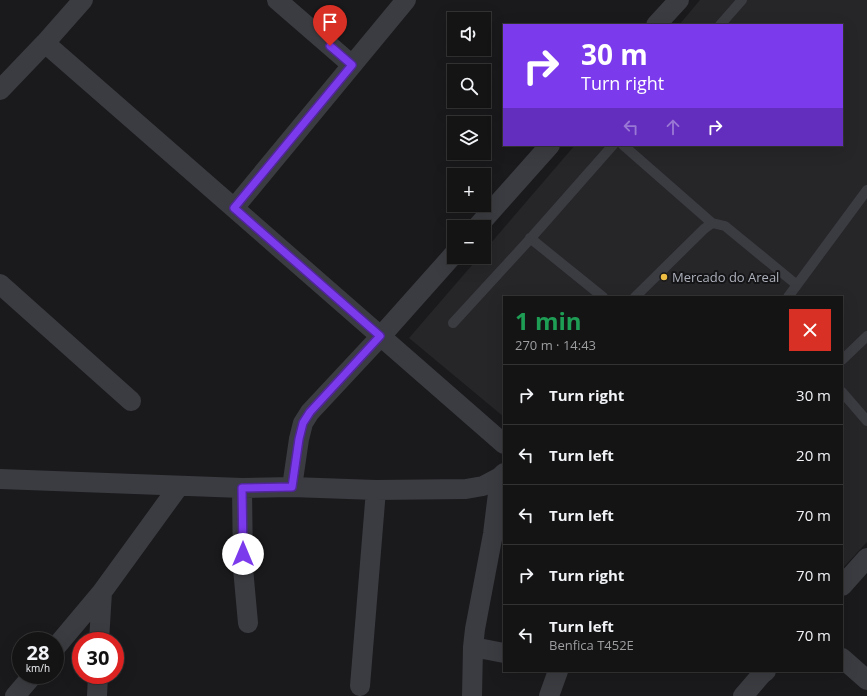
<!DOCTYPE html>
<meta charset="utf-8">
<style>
body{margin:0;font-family:"Open Sans",sans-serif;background:#212122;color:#f1f3f6;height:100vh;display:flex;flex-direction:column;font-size:15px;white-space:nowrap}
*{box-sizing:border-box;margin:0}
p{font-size:13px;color:#9d9ea0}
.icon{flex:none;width:22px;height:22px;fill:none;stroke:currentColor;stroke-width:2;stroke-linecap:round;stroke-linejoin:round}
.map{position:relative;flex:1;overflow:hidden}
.details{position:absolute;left:503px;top:296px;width:340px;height:376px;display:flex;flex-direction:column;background:#141415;border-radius:0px;box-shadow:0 4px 16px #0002,0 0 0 1px #333334}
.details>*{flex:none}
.guide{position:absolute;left:503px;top:24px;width:340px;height:122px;border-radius:0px;box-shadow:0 4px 16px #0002,0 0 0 1px #333334;background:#7c3aed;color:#fff;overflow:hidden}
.fabs{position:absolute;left:447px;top:12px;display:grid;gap:8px}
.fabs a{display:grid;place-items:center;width:44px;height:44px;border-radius:0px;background:#141415;box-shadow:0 4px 16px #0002,0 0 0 1px #333334;font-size:20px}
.speed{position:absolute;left:12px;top:632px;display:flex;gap:8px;font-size:20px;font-weight:700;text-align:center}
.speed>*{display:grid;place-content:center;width:52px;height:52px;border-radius:50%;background:#141415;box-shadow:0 4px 16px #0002,0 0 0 1px #333334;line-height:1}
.speed small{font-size:10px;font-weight:400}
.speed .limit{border:6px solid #d22;background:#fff;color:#111}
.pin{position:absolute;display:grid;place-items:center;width:34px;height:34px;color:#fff;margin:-41px -17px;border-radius:50% 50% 50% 0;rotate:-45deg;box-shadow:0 0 4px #0007}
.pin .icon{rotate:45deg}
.me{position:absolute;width:44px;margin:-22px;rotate:0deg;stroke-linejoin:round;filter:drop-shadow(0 0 3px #0008)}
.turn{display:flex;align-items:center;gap:14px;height:84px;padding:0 12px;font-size:18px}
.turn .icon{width:52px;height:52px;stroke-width:2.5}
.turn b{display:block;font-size:28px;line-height:34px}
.lanes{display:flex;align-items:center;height:38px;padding:0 12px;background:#0003;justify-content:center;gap:20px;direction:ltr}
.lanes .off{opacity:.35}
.round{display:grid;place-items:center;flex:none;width:42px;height:42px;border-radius:0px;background:#212122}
.head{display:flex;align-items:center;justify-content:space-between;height:68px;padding:0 12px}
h1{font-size:24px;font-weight:700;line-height:30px;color:#1e9e55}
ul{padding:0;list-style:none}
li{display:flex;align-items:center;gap:12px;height:60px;padding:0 12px;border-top:1px solid #333334}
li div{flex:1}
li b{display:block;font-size:15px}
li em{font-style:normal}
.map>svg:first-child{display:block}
.built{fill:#262629}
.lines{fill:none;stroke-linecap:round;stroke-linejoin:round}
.service{stroke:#3b3c41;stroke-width:10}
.minor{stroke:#3b3c41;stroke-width:20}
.route-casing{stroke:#51269a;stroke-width:10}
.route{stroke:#7c3aed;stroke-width:7}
.poi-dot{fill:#ecbc43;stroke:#151517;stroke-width:1.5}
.labels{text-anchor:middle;stroke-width:4;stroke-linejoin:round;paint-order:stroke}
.poi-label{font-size:13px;fill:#adb1bb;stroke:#151517;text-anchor:start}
</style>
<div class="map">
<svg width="867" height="696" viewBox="0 0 867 696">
<rect width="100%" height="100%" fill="#1a1a1c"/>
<!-- built -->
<path class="built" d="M 700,0 L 867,0 L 867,542 L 842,569 L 842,297 L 504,297 L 504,417 L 409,338 L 479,257 L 484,257 L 484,251 L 575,145 L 842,145 L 842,25 L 679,25 Z"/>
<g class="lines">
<!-- service -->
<path class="service" d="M 720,25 L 742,0
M 623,145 L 712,223
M 530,238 L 603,297
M 635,297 L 704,229 L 712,223 L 725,226 L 797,285
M 788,297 L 867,190
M 453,323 L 531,238 L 613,145
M 842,360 L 867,336
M 842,392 L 867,421"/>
<!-- minor -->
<path class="minor" d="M 277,0 L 352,65
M 656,25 L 679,0
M 45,43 L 504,444
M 0,90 L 45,43 L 83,0
M 234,208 L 406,0
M 477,227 L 550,145
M 0,284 L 131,401
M 0,479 L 242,488 L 292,487 L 376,490 L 466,489 L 483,486 L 500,477 L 504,473
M 292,487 L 299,439 L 303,423 L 310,412 L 381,336 L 454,254
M 242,488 L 243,568 L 248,623
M 842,586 L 867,558
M 99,641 L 102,592
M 473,647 L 504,653
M 55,648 L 102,592 L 179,486
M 842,658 L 867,680
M 360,686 L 376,490
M 15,696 L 33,675
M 97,696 L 98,675
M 472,696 L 473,647 L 475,629 L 493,534 L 500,477
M 549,696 L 558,671
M 743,696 L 762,674 L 766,671"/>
</g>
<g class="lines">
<defs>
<path id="route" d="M 243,554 L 242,488 L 292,487 L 299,439 L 303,423 L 310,412 L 380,336 L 234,208 L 352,65 L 330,46"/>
</defs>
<!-- route casing -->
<use href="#route" class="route-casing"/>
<!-- route -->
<use href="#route" class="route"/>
</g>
<!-- markers -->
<circle class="poi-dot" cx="664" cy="277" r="4"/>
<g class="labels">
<!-- poi labels -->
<g class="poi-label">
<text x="672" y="282">Mercado do Areal</text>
</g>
</g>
</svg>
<div class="fabs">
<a><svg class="icon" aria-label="sound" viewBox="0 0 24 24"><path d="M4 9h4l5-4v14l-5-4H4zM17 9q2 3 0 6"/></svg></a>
<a><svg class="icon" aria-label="search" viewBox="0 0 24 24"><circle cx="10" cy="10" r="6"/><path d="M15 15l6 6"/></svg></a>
<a><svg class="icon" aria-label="layers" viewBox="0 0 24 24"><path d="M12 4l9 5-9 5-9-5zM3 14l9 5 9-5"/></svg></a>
<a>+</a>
<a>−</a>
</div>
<div class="speed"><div>28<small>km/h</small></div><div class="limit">30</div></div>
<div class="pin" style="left:330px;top:46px;background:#d93025"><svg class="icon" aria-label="arrive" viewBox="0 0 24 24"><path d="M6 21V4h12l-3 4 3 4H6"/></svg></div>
<svg class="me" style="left:243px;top:554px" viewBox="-20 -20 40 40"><circle r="19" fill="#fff"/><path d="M0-13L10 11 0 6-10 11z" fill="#7c3aed"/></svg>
<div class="guide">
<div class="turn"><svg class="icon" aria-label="right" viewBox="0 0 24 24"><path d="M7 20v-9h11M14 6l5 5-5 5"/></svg><div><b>30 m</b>Turn right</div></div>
<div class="lanes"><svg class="icon off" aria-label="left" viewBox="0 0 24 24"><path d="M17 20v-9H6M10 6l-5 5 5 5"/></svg><svg class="icon off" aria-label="ahead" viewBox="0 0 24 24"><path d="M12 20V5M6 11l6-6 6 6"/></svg><svg class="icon" aria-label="right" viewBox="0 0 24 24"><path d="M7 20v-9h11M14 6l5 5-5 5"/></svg></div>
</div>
<section class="details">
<div class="head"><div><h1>1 min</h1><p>270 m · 14:43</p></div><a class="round" style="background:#d93025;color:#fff"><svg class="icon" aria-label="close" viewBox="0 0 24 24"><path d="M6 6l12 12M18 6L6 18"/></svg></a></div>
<ul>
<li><svg class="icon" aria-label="right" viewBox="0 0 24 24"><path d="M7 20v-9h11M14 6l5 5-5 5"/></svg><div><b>Turn right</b></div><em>30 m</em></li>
<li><svg class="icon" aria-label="left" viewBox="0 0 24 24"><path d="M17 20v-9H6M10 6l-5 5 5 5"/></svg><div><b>Turn left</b></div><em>20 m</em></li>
<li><svg class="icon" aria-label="left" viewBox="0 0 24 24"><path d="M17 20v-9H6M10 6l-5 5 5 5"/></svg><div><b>Turn left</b></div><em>70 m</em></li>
<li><svg class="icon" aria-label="right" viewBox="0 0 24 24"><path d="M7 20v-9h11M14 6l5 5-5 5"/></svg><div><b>Turn right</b></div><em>70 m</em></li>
<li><svg class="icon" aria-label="left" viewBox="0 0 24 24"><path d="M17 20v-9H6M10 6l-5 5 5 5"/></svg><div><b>Turn left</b><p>Benfica T452E</p></div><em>70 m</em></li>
</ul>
</section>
</div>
